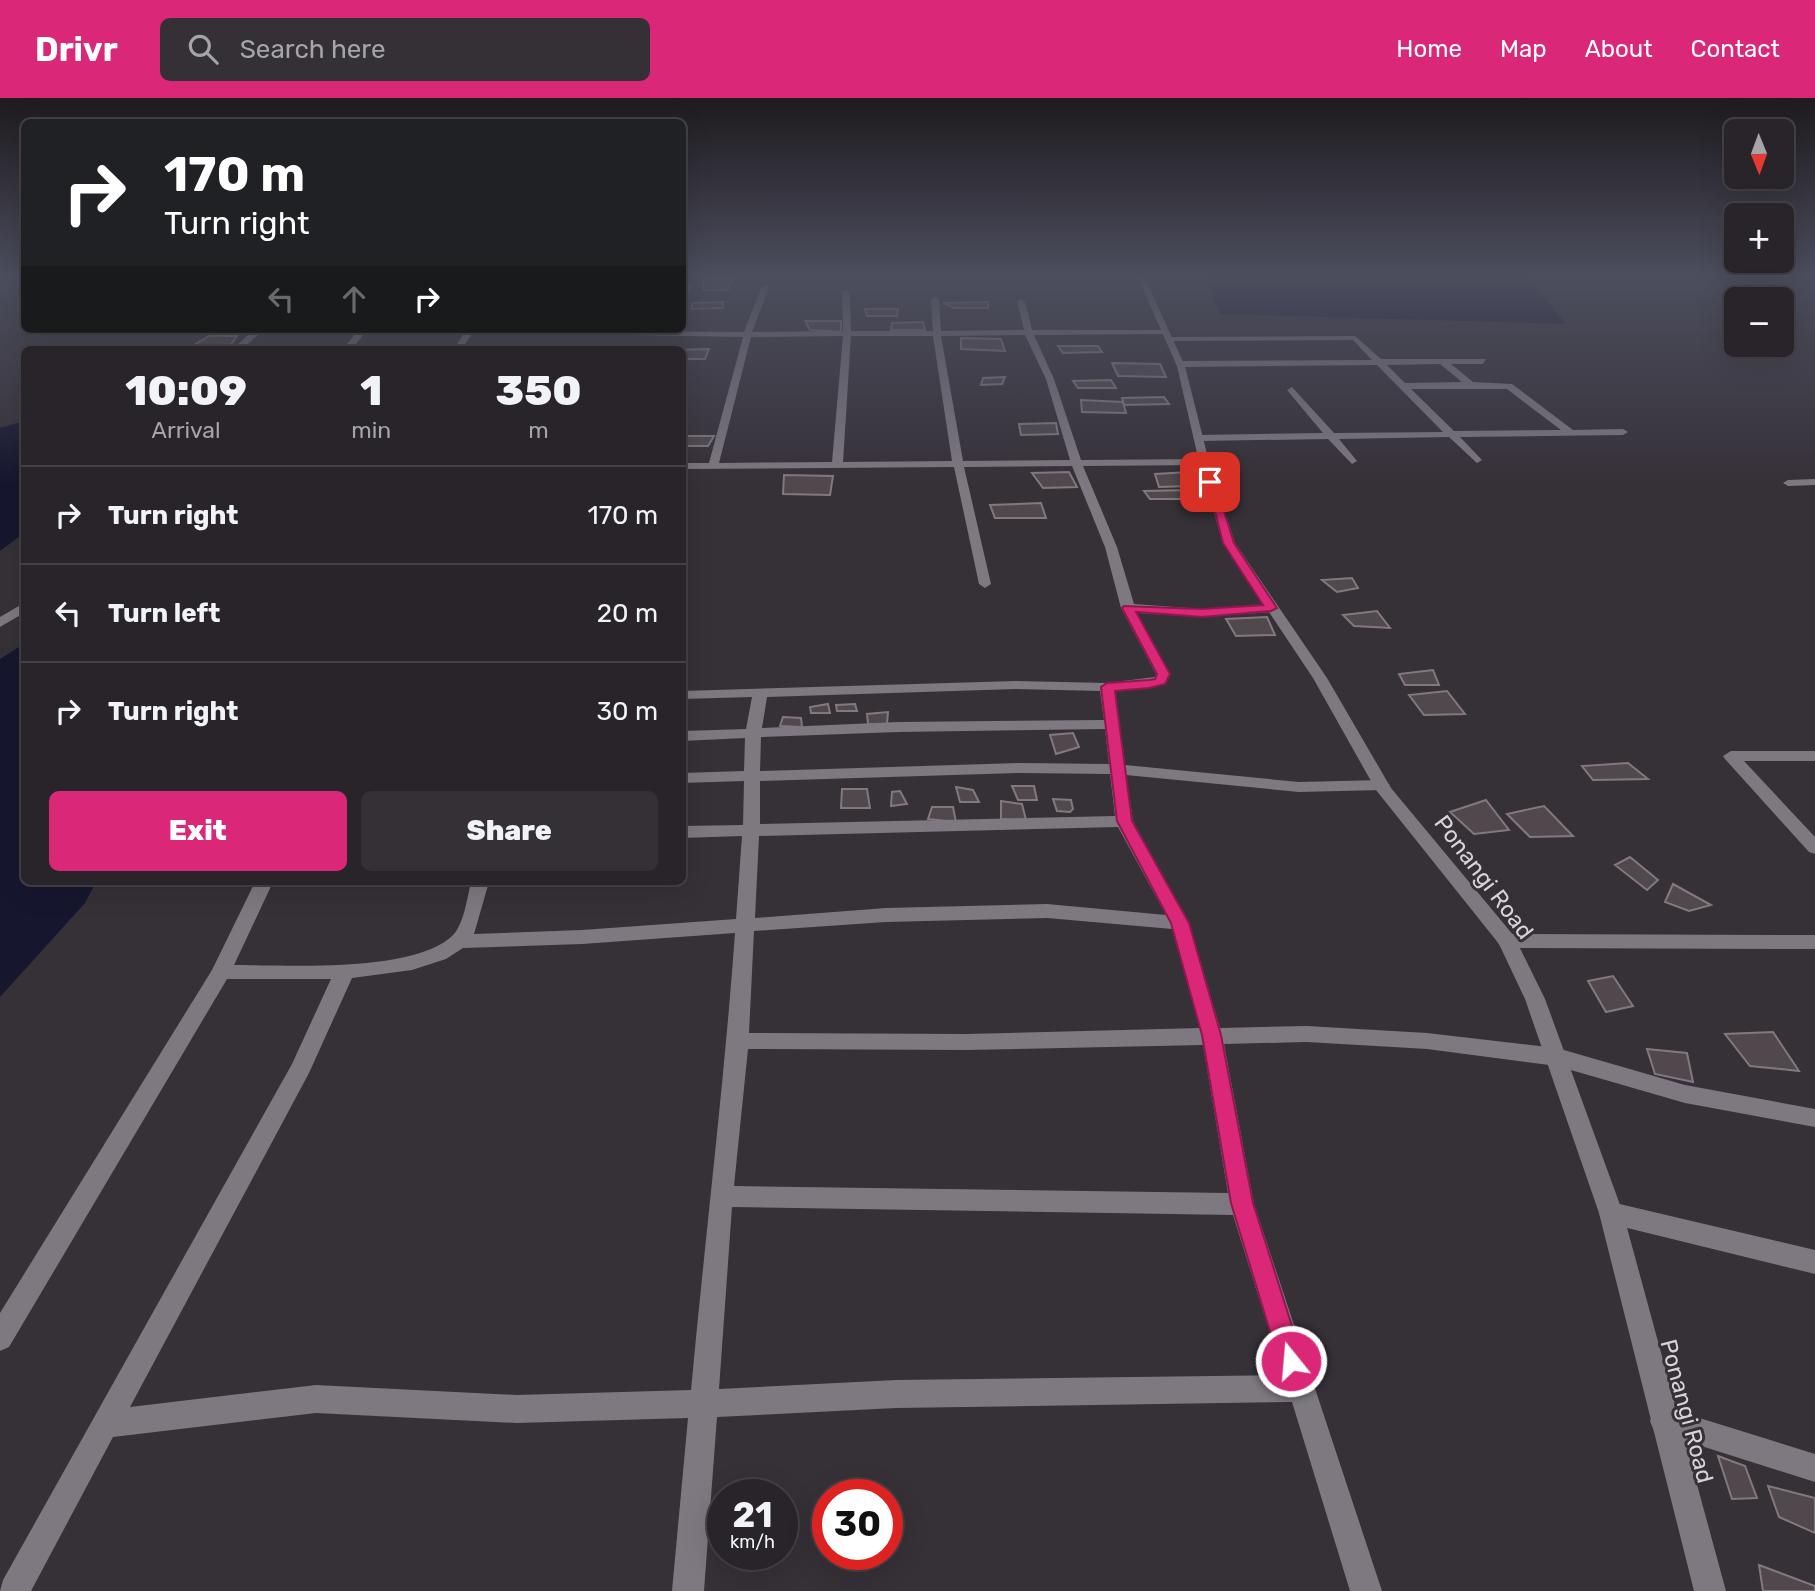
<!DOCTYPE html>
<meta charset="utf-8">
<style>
body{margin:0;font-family:Rubik,sans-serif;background:#343035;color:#f1f3f6;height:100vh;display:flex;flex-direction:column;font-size:26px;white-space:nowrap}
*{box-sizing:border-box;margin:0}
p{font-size:23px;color:#a5a4a8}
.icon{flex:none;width:38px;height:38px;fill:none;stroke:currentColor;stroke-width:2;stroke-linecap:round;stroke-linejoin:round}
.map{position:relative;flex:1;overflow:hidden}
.panel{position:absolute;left:21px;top:248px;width:665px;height:539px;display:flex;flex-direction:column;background:#282429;border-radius:10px;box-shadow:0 7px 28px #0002,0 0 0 2px #444146}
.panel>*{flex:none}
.banner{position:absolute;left:21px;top:21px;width:665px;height:214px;border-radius:10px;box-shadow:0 7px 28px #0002,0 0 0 2px #444146;background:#202124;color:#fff;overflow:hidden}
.needle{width:46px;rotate:179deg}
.controls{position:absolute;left:1724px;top:21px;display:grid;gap:14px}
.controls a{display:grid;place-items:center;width:70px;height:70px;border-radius:10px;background:#282429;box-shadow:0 7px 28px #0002,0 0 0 2px #444146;font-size:35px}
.speed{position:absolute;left:707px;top:1381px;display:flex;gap:14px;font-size:35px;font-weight:700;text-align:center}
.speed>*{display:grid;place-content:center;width:91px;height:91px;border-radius:50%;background:#282429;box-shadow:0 7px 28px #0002,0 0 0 2px #444146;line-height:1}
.speed small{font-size:18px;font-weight:400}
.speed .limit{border:10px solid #d22;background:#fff;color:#111}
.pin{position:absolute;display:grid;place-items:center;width:60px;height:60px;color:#fff;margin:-30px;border-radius:14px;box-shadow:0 4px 10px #0006}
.me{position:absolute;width:77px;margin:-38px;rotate:343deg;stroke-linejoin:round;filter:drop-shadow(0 0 5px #0008)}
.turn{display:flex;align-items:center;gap:24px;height:147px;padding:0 28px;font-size:32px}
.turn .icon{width:91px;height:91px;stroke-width:2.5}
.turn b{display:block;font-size:49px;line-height:60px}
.lanes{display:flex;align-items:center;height:66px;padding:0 28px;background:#0003;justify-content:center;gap:35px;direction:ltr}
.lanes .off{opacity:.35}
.eta{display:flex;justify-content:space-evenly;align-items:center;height:119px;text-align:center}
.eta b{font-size:42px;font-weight:800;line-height:49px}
.action{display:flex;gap:14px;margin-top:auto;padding:14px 28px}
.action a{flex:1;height:80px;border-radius:10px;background:#db2777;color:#fff;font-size:28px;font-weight:800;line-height:80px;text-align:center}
.action a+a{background:#343035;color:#f1f3f6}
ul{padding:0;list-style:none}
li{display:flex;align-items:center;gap:21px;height:98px;padding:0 28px;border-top:2px solid #444146}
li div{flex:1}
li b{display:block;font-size:26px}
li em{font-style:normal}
header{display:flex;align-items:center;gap:42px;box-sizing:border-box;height:98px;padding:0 35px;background:#db2777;color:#fff}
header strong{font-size:33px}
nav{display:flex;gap:38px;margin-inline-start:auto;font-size:24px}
.search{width:490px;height:63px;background:#343035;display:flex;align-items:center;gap:18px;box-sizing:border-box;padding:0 24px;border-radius:10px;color:#a5a4a8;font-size:26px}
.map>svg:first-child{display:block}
.water{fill:#16162f}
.building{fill:#50484d;stroke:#82797f;stroke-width:2}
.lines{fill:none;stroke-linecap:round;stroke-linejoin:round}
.lane{fill:#7e7880;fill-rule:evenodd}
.street{fill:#7e7880;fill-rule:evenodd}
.secondary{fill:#7e7880;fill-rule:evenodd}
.route{fill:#db2777;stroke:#8e194d;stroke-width:2}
.labels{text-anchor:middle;stroke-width:6;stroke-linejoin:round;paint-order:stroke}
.street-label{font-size:23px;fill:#d7d4d8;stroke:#363037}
</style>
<header>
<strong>Drivr</strong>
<div class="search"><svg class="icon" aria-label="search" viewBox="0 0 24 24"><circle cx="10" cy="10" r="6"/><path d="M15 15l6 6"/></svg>Search here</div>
<nav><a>Home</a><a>Map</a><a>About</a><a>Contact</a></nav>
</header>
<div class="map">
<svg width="1815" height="1493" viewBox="0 0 1815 1493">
<rect width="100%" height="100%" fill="#363037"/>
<!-- water -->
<path class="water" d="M 1204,178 L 1528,178 L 1566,226 L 1221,216 Z
M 24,323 L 24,435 L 0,453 L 0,330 Z
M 19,549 L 24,549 L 24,784 L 96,784 L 85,805 L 0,899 L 0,561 Z"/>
<!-- building -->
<path class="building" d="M 703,181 L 732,181 L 728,192 L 703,192 Z
M 723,204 L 723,210 L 692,211 L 692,205 Z
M 988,204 L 988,210 L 954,210 L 943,205 Z
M 865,211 L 898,211 L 897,218 L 867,218 Z
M 805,223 L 841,223 L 841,234 L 810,232 Z
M 923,224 L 925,232 L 891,232 L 892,225 Z
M 209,238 L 237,238 L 230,248 L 189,250 Z
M 961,240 L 1001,241 L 1005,253 L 961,251 Z
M 448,247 L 445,252 L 367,252 L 369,249 Z
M 1058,248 L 1098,248 L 1102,254 L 1063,255 Z
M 709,251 L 705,261 L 682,261 L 682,252 L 672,252 Z
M 1112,265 L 1160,266 L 1166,279 L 1118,278 Z
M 1005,279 L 1002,286 L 981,287 L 983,280 Z
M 1111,282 L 1116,290 L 1078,290 L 1073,283 Z
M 1164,299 L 1169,306 L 1124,307 L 1122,300 Z
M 1081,302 L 1123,304 L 1126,315 L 1082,314 Z
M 1056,325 L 1058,336 L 1021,337 L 1019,326 Z
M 682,338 L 714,338 L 708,348 L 682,348 Z
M 1069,374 L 1077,389 L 1043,390 L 1032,375 Z
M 1190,374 L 1191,388 L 1159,389 L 1155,376 Z
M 784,377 L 833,378 L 830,397 L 783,396 Z
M 1190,392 L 1191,401 L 1150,401 L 1144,393 Z
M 1041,405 L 1046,420 L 995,420 L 990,407 Z
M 1352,480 L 1358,490 L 1337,494 L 1322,482 Z
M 1377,513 L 1390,530 L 1354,528 L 1343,517 Z
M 1267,519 L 1275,537 L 1236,538 L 1226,521 Z
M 1433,572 L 1439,587 L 1405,587 L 1399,576 Z
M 1447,593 L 1465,616 L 1424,617 L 1409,597 Z
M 828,606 L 830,615 L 811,615 L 810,609 Z
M 855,606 L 857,613 L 837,613 L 836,607 Z
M 888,614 L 887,626 L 868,626 L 867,616 Z
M 783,619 L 801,620 L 802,629 L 780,628 Z
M 1073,635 L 1079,649 L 1056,656 L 1050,637 Z
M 1628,665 L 1648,681 L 1593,682 L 1582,668 Z
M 1012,688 L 1034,688 L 1037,702 L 1018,702 Z
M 956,689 L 973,692 L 979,704 L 960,704 Z
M 842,691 L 867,691 L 870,710 L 841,710 Z
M 900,693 L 907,706 L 891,708 L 892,694 Z
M 1053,701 L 1071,702 L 1073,711 L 1070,714 L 1057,713 Z
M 1486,702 L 1509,732 L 1474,736 L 1450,714 Z
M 1001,703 L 1022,706 L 1026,722 L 1001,721 Z
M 1544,708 L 1573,738 L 1530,739 L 1507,716 Z
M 932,709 L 953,709 L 956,724 L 928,721 Z
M 1630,759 L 1658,782 L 1647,792 L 1615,767 Z
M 1673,786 L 1711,807 L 1689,813 L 1665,804 Z
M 1613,878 L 1633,908 L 1606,914 L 1588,883 Z
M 1773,934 L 1799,973 L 1750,968 L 1725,936 Z
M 1647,951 L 1687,955 L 1693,984 L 1655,976 Z
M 1718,1358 L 1745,1368 L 1757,1400 L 1732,1401 Z
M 1768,1388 L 1815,1400 L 1815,1435 L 1779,1419 Z
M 1759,1467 L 1815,1488 L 1815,1493 L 1763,1493 Z"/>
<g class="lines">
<!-- lane -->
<path class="lane" d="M 24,505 L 24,515 L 0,529 L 0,519 Z"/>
<!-- street -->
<path class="street" d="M 688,185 L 695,187 L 682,202 L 682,194 Z
M 766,186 L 770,188 L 752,234 L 843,233 L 842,194 L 846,192 L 850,194 L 851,233 L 933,233 L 931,201 L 935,199 L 939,201 L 941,233 L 1024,232 L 1017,203 L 1021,201 L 1025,203 L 1032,232 L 1165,232 L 1169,234 L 1165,236 L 1034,237 L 1054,281 L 1081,362 L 1204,361 L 1209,364 L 1204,367 L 1083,368 L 1117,449 L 1134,506 L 1202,511 L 1271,506 L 1278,510 L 1271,514 L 1202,519 L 1137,515 L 1170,576 L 1166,586 L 1115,593 L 1125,667 L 1299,684 L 1382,682 L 1390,687 L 1382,692 L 1299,694 L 1126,677 L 1133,723 L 1189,825 L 1220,930 L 1307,928 L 1427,935 L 1557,950 L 1685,987 L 1815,1011 L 1815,1029 L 1685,1005 L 1557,968 L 1427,951 L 1307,944 L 1224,946 L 1254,1106 L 1382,1493 L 1350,1493 L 1292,1304 L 896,1310 L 717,1319 L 704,1493 L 672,1493 L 688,1320 L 517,1325 L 316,1315 L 113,1339 L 31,1493 L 0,1493 L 3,1482 L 292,966 L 331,881 L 227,881 L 9,1249 L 0,1253 L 0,1215 L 212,872 L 255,784 L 273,784 L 234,867 C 289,867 409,875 451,839 C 464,828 467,800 471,784 L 489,784 L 474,836 L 582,832 L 736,821 L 742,738 L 682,740 L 682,728 L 743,727 L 744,683 L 682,685 L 682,675 L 744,673 L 745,640 L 682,643 L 682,633 L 746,631 L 752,599 L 682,601 L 682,593 L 1016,583 L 1107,585 L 1155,579 L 1156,576 L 1121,510 L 1105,449 L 1072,368 L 964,369 L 991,486 L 985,490 L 979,486 L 954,369 L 682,371 L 682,365 L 709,365 L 743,239 L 473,234 L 461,252 L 453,252 L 465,234 L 365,235 L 351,252 L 342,252 L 356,235 L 259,236 L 241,252 L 232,252 L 249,236 L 155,237 L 151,235 L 152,231 L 744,234 L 762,188 ZM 1025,237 L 1046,281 L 1070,362 L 963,363 L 941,238 ZM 843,238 L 832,364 L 719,365 L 751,239 ZM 851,238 L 933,238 L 952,363 L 843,364 ZM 1016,591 L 1100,593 L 1104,622 L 898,624 L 762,630 L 767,599 ZM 1105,631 L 1109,666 L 1020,665 L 760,673 L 761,639 L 898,634 ZM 1020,675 L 1110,676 L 1115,718 L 760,726 L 760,683 ZM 1118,729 L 1166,817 L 1047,806 L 886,810 L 755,820 L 759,738 ZM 1047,820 L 1172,831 L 1200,930 L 966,936 L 749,935 L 754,833 L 886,824 ZM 735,835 C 724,988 705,1140 691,1292 L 517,1297 L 316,1287 L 130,1309 L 309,975 L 352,880 L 412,872 L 446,861 L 463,850 L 582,846 ZM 1203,947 L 1228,1095 L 734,1088 L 748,951 L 966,952 ZM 732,1109 L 1233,1117 L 1283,1277 L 896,1282 L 719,1291 Z
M 1355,238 L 1381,261 L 1486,261 L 1483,266 L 1451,266 L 1473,284 L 1512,286 L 1573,332 L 1623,331 L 1628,334 L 1623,337 L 1460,339 L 1482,362 L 1477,365 L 1449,339 L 1339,341 L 1357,363 L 1352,366 L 1328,341 L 1198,343 L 1193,340 L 1198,337 L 1323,335 L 1287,292 L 1292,289 L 1334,335 L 1443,334 L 1377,267 L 1180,269 L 1176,266 L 1180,263 L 1372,262 L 1353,242 L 1169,243 L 1165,241 L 1169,239 ZM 1440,266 L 1462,284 L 1405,285 L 1387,267 ZM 1411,291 L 1507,291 L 1561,332 L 1454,333 Z
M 1815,381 L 1815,387 L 1788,388 L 1783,385 L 1788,382 Z
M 1731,653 L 1815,653 L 1815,663 L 1744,663 L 1815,739 L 1815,756 L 1809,754 L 1725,661 L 1723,658 Z
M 1507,836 L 1815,837 L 1815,851 L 1507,850 L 1500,848 L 1497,843 L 1500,838 Z
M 1611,1104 L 1815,1152 L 1815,1176 L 1611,1126 L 1602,1123 L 1599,1115 L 1602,1107 Z
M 1664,1309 L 1815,1356 L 1815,1384 L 1654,1333 L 1650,1323 L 1654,1313 Z"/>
<!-- secondary -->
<path class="secondary" d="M 1137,178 L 1144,178 L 1185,268 L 1209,364 L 1235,445 L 1327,580 L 1391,690 L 1514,838 L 1545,901 L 1623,1115 L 1726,1493 L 1694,1493 L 1599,1115 L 1525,901 L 1499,846 L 1376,692 L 1313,580 L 1223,445 L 1199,364 L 1177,268 Z"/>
</g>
<!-- sky -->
<linearGradient id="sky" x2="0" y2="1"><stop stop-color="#1e1a1e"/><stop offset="0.46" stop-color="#4c4e5e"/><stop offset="1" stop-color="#4c4e5e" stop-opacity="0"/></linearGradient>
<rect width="1815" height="387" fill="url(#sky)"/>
<!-- route -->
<path class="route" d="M 1207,382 L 1215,384 L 1234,445 L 1277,510 L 1271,513 L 1202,519 L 1136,514 L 1170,576 L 1165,586 L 1149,590 L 1115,593 L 1132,723 L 1189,825 L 1221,937 L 1253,1105 L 1303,1263 L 1299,1272 L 1291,1276 L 1282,1272 L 1279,1263 L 1231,1105 L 1202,937 L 1171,825 L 1117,723 L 1101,589 L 1107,585 L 1149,582 L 1155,581 L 1157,576 L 1122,510 L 1124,508 L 1202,511 L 1263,507 L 1223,445 Z"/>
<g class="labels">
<!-- street labels -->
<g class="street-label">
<text transform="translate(1484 779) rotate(53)" y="8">Ponangi Road</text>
<text transform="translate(1687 1313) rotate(75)" y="8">Ponangi Road</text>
</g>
</g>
</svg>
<div class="controls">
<a><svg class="needle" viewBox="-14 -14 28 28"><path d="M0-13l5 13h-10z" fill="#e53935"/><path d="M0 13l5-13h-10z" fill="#a5a4a8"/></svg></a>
<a>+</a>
<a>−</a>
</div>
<div class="speed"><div>21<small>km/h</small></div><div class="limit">30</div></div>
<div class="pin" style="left:1210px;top:384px;background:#d93025"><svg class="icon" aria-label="arrive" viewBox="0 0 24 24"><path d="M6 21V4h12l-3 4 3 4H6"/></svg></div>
<svg class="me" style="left:1291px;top:1263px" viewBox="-20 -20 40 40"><circle r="17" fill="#db2777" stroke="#fff" stroke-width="3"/><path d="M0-11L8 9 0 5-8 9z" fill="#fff"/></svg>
<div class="banner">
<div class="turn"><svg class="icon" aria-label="right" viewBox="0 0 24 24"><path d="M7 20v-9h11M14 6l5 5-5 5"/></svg><div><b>170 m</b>Turn right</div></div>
<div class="lanes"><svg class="icon off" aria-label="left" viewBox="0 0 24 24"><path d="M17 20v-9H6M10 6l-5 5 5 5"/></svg><svg class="icon off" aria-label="ahead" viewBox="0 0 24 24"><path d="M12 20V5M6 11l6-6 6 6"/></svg><svg class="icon" aria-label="right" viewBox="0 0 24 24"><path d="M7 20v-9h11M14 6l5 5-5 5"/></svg></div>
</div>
<section class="panel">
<div class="eta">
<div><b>10:09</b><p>Arrival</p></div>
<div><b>1</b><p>min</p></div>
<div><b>350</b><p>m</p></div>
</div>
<ul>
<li><svg class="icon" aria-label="right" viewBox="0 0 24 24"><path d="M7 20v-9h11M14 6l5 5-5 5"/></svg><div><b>Turn right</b></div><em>170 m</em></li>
<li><svg class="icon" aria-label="left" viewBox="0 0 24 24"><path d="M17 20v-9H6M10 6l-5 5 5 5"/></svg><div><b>Turn left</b></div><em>20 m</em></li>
<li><svg class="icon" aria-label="right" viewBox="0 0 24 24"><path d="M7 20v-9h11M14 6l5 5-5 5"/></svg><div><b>Turn right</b></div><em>30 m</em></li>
</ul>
<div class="action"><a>Exit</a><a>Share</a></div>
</section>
</div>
